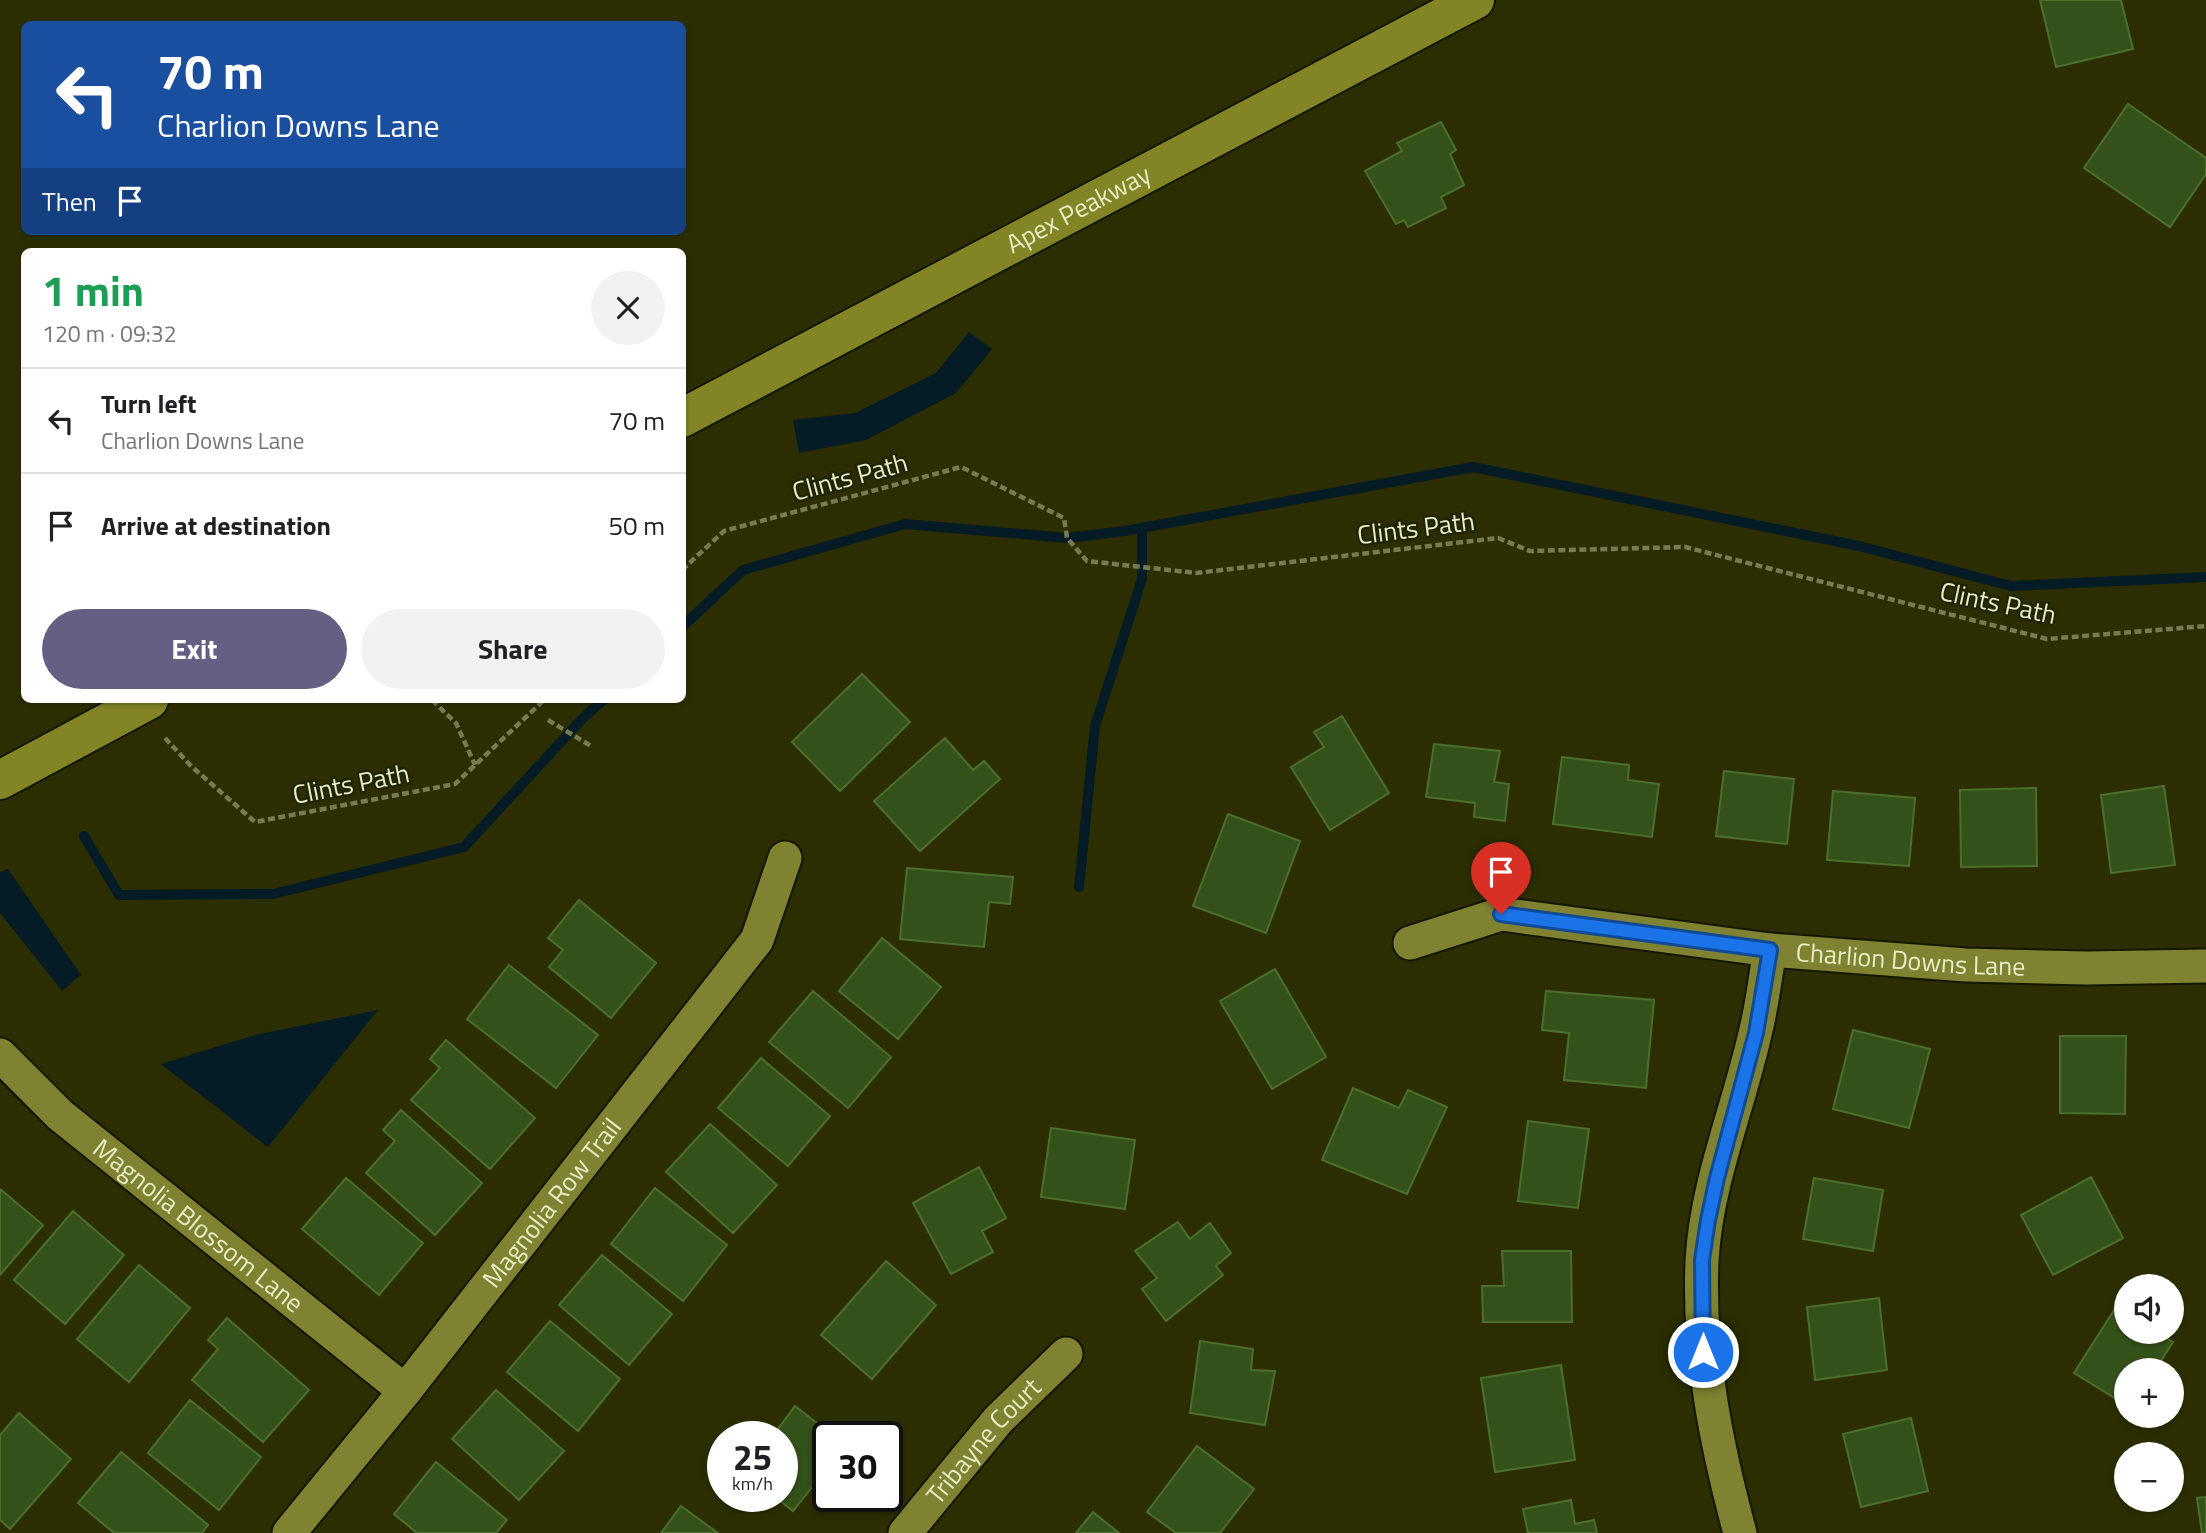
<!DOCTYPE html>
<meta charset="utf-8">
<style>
body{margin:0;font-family:"Titillium Web",sans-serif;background:#f2f2f2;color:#202124;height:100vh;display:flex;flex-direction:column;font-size:26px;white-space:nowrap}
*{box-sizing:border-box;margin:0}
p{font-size:23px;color:#757577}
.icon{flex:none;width:38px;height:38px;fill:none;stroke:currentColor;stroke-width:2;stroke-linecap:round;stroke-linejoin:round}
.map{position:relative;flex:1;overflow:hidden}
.panel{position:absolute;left:21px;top:248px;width:665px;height:455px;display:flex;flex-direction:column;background:#fff;border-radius:10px;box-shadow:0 2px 5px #0004}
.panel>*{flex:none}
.top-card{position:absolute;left:21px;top:21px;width:665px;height:214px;border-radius:10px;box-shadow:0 2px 5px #0004;background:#1a4fa0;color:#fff;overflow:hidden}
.tools{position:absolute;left:2114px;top:1274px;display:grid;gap:14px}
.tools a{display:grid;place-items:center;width:70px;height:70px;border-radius:50%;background:#fff;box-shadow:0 2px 5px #0004;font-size:35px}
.speed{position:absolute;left:707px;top:1421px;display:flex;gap:14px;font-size:35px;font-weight:700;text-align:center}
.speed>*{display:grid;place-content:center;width:91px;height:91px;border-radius:50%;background:#fff;box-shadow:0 2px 5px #0004;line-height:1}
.speed small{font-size:18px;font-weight:400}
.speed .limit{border:4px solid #111;border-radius:10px;background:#fff;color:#111}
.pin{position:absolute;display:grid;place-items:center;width:60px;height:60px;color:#fff;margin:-72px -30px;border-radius:50% 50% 50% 0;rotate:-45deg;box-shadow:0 0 7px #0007}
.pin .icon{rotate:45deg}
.me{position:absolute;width:77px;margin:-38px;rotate:0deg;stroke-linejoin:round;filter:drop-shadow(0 0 5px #0008)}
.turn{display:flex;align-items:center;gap:24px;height:147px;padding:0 21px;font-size:32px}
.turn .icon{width:91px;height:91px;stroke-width:2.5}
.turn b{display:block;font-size:49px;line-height:60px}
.then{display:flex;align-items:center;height:66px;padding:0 21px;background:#0003;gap:14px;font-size:26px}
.round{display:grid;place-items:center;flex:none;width:74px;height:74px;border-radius:37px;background:#f2f2f2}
.summary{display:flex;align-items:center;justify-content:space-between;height:119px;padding:0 21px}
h1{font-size:42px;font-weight:700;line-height:52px;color:#1e9e55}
.button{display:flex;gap:14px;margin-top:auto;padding:14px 21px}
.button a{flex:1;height:80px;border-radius:42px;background:#655f83;color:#fff;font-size:28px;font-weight:700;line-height:80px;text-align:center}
.button a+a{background:#f2f2f2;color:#202124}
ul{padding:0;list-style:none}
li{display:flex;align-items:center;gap:21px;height:105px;padding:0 21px;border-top:2px solid #e0e0e0}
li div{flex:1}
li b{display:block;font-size:26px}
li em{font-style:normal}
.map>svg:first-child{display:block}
.water{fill:#051b25}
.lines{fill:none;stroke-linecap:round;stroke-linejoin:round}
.stream{stroke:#051b25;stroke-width:10}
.building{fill:#35511a;stroke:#4b6f2b;stroke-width:2}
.minor-casing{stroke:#151600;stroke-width:37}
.secondary-casing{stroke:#151600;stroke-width:42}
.path{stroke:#787b51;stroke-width:4.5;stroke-dasharray:7 3.5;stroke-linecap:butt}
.minor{stroke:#7e8231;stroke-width:33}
.secondary{stroke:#818526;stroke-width:38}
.route-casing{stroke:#114b97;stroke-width:18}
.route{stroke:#1a73e8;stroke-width:12}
.labels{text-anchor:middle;stroke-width:5;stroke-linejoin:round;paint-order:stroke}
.street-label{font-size:26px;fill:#e7ecc4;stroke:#22240a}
</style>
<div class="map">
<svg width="2206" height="1533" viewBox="0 0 2206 1533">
<rect width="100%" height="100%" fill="#2c2e02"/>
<!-- water -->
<path class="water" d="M 969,332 L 992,349 L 956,393 L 866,440 L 799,453 L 793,420 L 855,413 L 936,373 Z
M 8,869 L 81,975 L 62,991 L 0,913 L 0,872 Z
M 378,1010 L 268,1147 L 161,1064 L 255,1035 Z"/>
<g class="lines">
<!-- stream -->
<path class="stream" d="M 682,627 L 743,570 L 905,524 L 1067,538 L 1125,531 L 1473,467 L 1859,546 L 2011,586 L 2206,577
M 84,836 L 119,895 L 273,894 L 464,847 L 582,719 L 603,700
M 1079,887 L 1095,726 L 1142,579 L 1142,528"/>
</g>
<!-- building -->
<path class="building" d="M 2040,0 L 2121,0 L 2133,49 L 2056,67 Z
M 2128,104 L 2206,158 L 2206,174 L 2170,227 L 2084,168 Z
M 1441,122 L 1456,150 L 1450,154 L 1464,185 L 1441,197 L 1446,208 L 1408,227 L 1404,220 L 1396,224 L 1365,171 L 1402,151 L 1397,143 Z
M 862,674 L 910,722 L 840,791 L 792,742 Z
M 1342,716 L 1389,793 L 1330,830 L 1291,767 L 1324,747 L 1314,732 Z
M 945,738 L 973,770 L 984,761 L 1000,779 L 920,851 L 874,801 Z
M 1434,744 L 1500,751 L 1494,782 L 1509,784 L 1505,821 L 1474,817 L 1475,803 L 1426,797 Z
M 1562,757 L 1629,765 L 1628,780 L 1659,784 L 1652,837 L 1553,824 Z
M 1724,771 L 1794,779 L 1787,844 L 1716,836 Z
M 2164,786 L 2175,865 L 2111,873 L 2101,795 Z
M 2036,788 L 2037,866 L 1961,867 L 1960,790 Z
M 1833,791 L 1915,798 L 1909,866 L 1827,860 Z
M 1228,814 L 1300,841 L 1266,933 L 1193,906 Z
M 907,868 L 1013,877 L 1010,904 L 989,902 L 984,947 L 900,939 Z
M 579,900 L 656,963 L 611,1018 L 549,967 L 563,950 L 548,938 Z
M 882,938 L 941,987 L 898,1039 L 839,991 Z
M 509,965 L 598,1035 L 556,1088 L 467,1019 Z
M 1275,969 L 1326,1057 L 1272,1089 L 1220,1001 Z
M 813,991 L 891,1057 L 848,1108 L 769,1042 Z
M 1546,991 L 1654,1000 L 1646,1088 L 1564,1080 L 1569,1033 L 1542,1030 Z
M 1853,1030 L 1930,1049 L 1909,1128 L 1833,1109 Z
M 2060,1036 L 2126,1036 L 2125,1114 L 2060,1113 Z
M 446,1040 L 535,1118 L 490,1169 L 411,1100 L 440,1068 L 430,1059 Z
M 761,1058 L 830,1116 L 788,1166 L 718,1108 Z
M 1353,1088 L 1399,1108 L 1408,1090 L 1447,1107 L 1407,1194 L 1322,1160 Z
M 401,1110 L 482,1183 L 435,1235 L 366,1173 L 395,1141 L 383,1130 Z
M 1528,1121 L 1589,1129 L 1578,1208 L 1518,1201 Z
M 710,1124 L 777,1185 L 733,1233 L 666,1172 Z
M 1051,1128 L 1135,1140 L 1125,1209 L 1041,1197 Z
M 979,1167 L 1006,1218 L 982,1231 L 993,1252 L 951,1274 L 913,1203 Z
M 2091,1177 L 2123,1238 L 2053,1275 L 2021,1215 Z
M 346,1178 L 423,1243 L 379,1295 L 302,1229 Z
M 1814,1178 L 1883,1190 L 1873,1251 L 1803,1239 Z
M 655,1188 L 727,1245 L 683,1301 L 611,1244 Z
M 0,1189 L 43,1225 L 0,1275 Z
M 73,1211 L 124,1255 L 65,1324 L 14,1280 Z
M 1178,1222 L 1190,1239 L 1210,1223 L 1231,1253 L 1216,1266 L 1223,1275 L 1166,1321 L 1142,1289 L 1157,1278 L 1135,1251 Z
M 1502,1251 L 1571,1251 L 1572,1322 L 1483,1322 L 1482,1286 L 1504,1286 Z
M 602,1255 L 672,1314 L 629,1365 L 559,1305 Z
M 886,1261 L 936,1305 L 872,1379 L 821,1335 Z
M 139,1265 L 190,1308 L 129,1382 L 77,1339 Z
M 1879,1298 L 1887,1370 L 1815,1380 L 1807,1307 Z
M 2116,1307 L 2126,1313 L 2126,1332 L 2156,1332 L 2173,1342 L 2155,1370 L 2126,1370 L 2126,1405 L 2074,1373 Z
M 227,1318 L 309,1390 L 263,1442 L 192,1380 L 218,1349 L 208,1340 Z
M 550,1321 L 620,1379 L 578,1431 L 507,1372 Z
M 1200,1341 L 1253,1349 L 1251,1370 L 1275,1371 L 1265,1425 L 1190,1413 Z
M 1561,1365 L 1575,1460 L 1495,1472 L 1481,1378 Z
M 496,1390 L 564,1451 L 519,1500 L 452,1439 Z
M 190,1400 L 261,1457 L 219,1510 L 148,1453 Z
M 795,1406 L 835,1437 L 828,1437 L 828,1467 L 793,1511 L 774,1496 L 782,1496 L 782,1437 L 772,1437 Z
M 19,1413 L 71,1459 L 10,1529 L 0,1520 L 0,1435 Z
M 1911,1418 L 1928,1491 L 1861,1507 L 1843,1434 Z
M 1197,1446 L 1254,1489 L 1220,1533 L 1176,1533 L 1147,1512 Z
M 121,1452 L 208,1525 L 202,1533 L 114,1533 L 78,1503 Z
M 436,1462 L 507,1520 L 496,1533 L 417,1533 L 394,1514 Z
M 2206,1497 L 2206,1533 L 2202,1533 L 2197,1498 Z
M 1571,1500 L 1575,1524 L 1594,1520 L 1597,1533 L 1528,1533 L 1523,1509 Z
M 681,1506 L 718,1533 L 661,1533 Z
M 1093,1512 L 1119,1533 L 1076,1533 Z"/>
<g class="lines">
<defs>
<g id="minor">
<path id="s1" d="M 1410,943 L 1501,914 L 1770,950 L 1966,965 L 2086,968 L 2206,966"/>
<path id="s2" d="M 0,1055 L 60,1115 L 405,1391"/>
<path id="s3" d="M 289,1533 L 405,1391 L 757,940 L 785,858"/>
<path id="s4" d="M 905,1533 L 998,1420 L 1066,1354"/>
<path d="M 1740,1533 C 1716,1444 1698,1354 1702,1261 C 1706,1184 1738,1109 1755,1034 C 1762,1007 1765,978 1770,950"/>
</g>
<g id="secondary">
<path id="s5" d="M 682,418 L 1475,0"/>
<path d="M 0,780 L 149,700"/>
</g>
</defs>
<!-- minor casing -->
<use href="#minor" class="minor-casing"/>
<!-- secondary casing -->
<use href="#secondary" class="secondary-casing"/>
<!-- path -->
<path class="path" d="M 682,570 L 724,531 L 961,467 L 1064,518 L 1067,538 L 1087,561 L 1196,573 L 1498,538 L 1530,551 L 1685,547 L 2047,639 L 2206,626
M 432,700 L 456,723 L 475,765
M 548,720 L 591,746
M 165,738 L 191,766 L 255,822 L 455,784 L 544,700"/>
<!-- minor -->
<use href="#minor" class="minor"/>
<!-- secondary -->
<use href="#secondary" class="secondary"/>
</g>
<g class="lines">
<defs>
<path id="route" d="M 1501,914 L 1770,950 L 1756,1033 L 1717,1178 L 1708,1220 L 1702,1260 L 1703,1352"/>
</defs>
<!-- route casing -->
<use href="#route" class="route-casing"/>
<!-- route -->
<use href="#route" class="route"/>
</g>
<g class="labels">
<!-- street labels -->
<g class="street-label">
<text dy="9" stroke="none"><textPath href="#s5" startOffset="448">Apex Peakway</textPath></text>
<text transform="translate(850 477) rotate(-15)" y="9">Clints Path</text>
<text transform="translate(1416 528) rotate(-7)" y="9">Clints Path</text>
<text transform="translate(1998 603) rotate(12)" y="9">Clints Path</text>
<text transform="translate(351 784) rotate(-11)" y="9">Clints Path</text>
<text dy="9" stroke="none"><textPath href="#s1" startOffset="508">Charlion Downs Lane</textPath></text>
<text dy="9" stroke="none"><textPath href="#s3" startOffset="422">Magnolia Row Trail</textPath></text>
<text dy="9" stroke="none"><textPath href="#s2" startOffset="262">Magnolia Blossom Lane</textPath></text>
<text dy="9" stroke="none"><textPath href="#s4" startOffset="121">Tribayne Court</textPath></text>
</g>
</g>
</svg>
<div class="tools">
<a><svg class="icon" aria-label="sound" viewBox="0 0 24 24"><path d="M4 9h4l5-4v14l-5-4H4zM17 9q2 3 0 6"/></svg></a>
<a>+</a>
<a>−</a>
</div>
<div class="speed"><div>25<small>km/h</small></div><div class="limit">30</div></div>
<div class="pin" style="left:1501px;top:914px;background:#d93025"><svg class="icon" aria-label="arrive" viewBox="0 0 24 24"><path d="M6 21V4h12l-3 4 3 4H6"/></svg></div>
<svg class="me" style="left:1703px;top:1352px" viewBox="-20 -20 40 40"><circle r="17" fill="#1a73e8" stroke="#fff" stroke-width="3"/><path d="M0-11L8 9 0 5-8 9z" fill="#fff"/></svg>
<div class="top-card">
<div class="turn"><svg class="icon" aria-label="left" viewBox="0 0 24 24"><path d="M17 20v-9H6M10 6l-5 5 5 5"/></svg><div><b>70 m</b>Charlion Downs Lane</div></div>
<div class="then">Then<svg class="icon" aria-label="arrive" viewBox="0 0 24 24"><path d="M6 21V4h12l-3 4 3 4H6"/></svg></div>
</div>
<section class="panel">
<div class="summary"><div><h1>1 min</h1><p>120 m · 09:32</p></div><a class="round"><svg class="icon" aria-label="close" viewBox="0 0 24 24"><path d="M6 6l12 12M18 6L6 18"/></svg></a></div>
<ul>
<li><svg class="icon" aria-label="left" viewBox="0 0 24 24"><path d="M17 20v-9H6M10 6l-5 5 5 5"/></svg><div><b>Turn left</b><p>Charlion Downs Lane</p></div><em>70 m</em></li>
<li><svg class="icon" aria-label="arrive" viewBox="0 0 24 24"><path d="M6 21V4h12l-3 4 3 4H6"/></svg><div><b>Arrive at destination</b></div><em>50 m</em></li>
</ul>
<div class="button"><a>Exit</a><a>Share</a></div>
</section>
</div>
